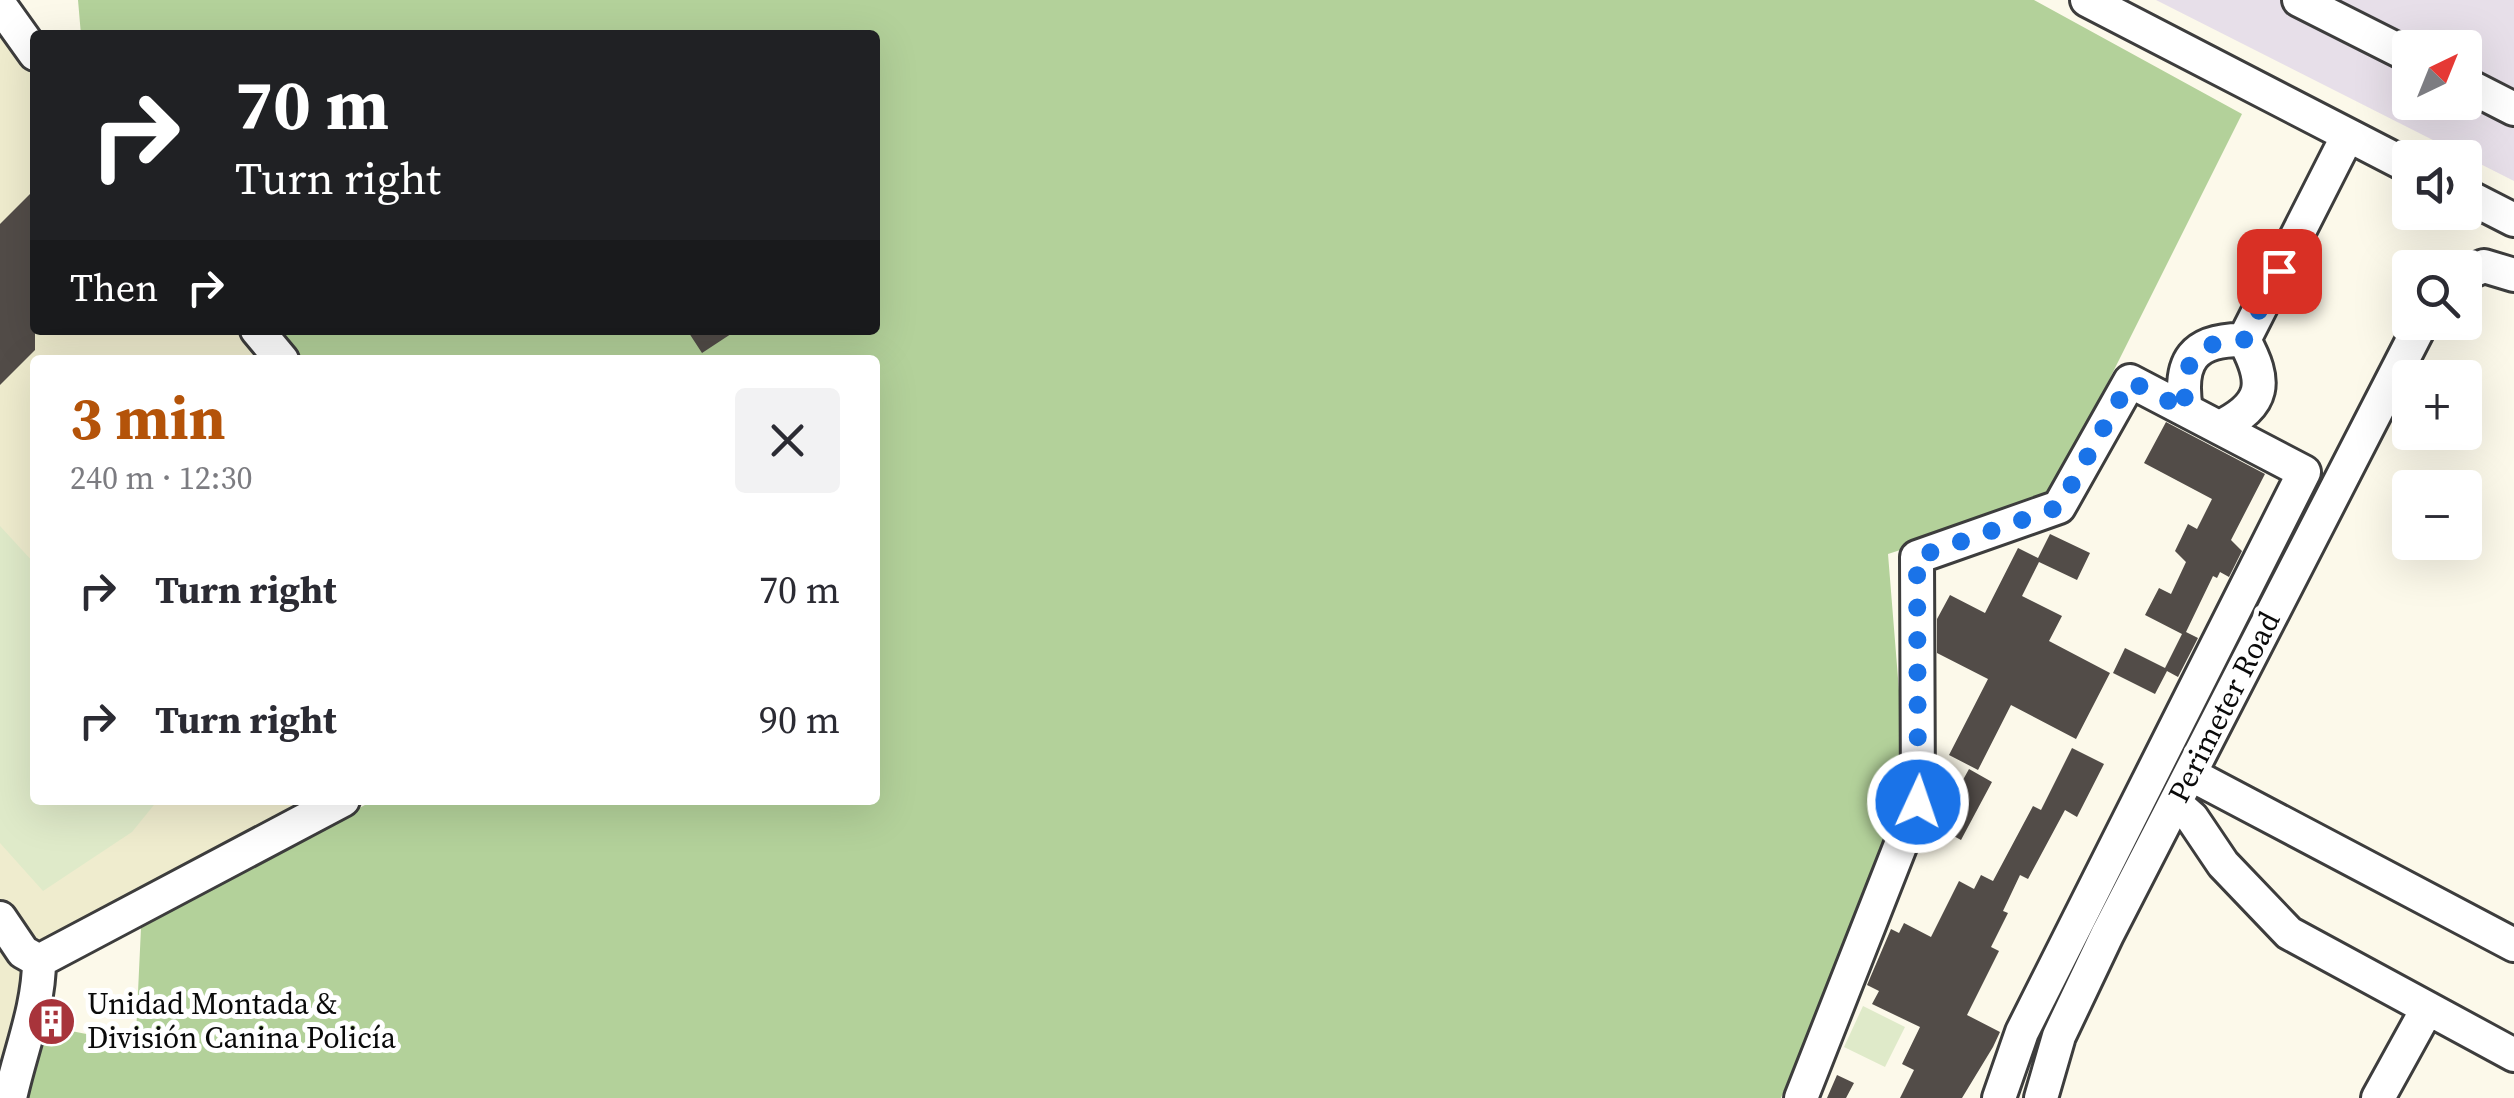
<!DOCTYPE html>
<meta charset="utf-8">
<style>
body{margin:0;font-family:"Source Serif 4",serif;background:#f2f2f3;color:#2b2b33;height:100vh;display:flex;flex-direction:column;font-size:38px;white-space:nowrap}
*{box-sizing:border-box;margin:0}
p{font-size:32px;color:#7c7c81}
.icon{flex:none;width:55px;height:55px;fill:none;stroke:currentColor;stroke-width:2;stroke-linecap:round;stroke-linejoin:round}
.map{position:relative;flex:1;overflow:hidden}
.panel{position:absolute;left:30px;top:355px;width:850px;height:450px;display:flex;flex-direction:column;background:#fff;border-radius:10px;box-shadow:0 10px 40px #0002}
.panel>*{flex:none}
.guide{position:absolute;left:30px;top:30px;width:850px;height:305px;border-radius:10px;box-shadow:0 10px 40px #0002;background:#202124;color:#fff;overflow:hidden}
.needle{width:65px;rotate:43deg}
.controls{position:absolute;left:2392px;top:30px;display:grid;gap:20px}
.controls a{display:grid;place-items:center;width:90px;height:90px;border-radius:10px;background:#fff;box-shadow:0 10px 40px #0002;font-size:50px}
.pin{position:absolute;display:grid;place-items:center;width:85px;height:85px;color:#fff;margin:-42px;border-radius:20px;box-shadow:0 5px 15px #0006}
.me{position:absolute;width:110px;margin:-55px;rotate:3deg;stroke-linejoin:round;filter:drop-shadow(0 0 8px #0008)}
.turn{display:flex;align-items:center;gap:35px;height:210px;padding:0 40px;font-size:45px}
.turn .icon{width:130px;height:130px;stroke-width:2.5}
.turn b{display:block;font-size:70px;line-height:85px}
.then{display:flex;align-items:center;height:95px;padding:0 40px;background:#0003;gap:20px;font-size:38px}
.round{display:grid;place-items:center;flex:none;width:105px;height:105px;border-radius:10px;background:#f2f2f3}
.headline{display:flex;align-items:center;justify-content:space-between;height:170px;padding:0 40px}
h1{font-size:60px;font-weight:700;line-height:75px;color:#b45309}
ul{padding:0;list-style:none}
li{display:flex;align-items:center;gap:30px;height:130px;padding:0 40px}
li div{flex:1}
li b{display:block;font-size:38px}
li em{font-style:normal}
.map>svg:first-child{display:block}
.industrial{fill:#e7dfe9;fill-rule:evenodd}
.farmland{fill:#efecce}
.forest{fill:#b3d19a}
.pitch{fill:#dfeac9}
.building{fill:#524c48}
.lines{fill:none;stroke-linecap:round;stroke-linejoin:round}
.minor-casing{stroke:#3d3d3d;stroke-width:38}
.minor{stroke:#fff;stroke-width:32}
.route{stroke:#1a73e8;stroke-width:18;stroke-dasharray:0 32.4}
.labels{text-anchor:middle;stroke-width:10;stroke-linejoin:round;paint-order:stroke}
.street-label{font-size:30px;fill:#0a0a0a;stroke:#fff}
.poi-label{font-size:30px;fill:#0a0a0a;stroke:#fff;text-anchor:start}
</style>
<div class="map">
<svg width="2514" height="1098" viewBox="0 0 2514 1098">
<rect width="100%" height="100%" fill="#fcf9ea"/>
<!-- industrial -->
<path class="industrial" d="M 2156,0 L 2514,0 L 2514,181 ZM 2410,48 L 2465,48 L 2465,102 L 2410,102 Z"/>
<!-- farmland -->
<path class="farmland" d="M 0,21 L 35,69 L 35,330 L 248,330 L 273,360 L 35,360 L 35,800 L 309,800 L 45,946 L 0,1091 Z"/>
<!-- forest -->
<path class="forest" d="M 78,0 L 2034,0 L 2242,114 L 2048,502 L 1888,554 L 1907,790 L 1781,1098 L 20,1098 L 35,1035 L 58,1042 L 66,1030 L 117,1040 L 136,1035 L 141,928 L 374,800 L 875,800 L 875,360 L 298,360 L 273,330 L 875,330 L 875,35 L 81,35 Z"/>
<!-- pitch -->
<path class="pitch" d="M 0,526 L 35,564 L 35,800 L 158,800 L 132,832 L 43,891 L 0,843 Z
M 1863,1006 L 1905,1027 L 1885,1067 L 1844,1047 Z"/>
<!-- building -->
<path class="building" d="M 35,189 L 35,350 L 0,385 L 0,224 Z
M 687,330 L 737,330 L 702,353 Z
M 2166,422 L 2265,474 L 2231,540 L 2242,551 L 2229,577 L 2220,572 L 2217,578 L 2213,576 L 2186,632 L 2198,638 L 2178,677 L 2167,671 L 2155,694 L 2113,673 L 2125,648 L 2165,668 L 2182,634 L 2145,615 L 2159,588 L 2171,594 L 2186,562 L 2175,551 L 2188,524 L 2197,529 L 2212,499 L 2144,463 Z
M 2050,534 L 2090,553 L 2077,580 L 2039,562 L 2022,596 L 2062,616 L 2049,641 L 2110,673 L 2076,739 L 2011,705 L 1978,770 L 1949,755 L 1988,679 L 1937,653 L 1937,619 L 1950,595 L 1985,613 L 2018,548 L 2038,558 Z
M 2072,748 L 2104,764 L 2077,817 L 2065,810 L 2028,879 L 2020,875 L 2003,911 L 2008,913 L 1991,947 L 1999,951 L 1967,1015 L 2000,1032 L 1993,1047 L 1962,1098 L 1900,1098 L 1914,1070 L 1902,1064 L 1920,1027 L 1872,1004 L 1879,991 L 1867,985 L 1891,929 L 1899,933 L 1904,923 L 1931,937 L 1959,881 L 1974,889 L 1981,875 L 1993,881 L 2033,806 L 2041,810 Z
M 1969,769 L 1992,782 L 1961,840 L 1937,827 Z
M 55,1003 L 69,1008 L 58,1042 L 47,1038 Z
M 1837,1075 L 1854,1083 L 1846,1098 L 1827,1098 Z"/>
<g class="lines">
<defs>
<path id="minor" d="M 2087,0 L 2410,167
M 2299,0 L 2410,56
M 0,5 L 35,54
M 2465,84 L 2514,109
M 2465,195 L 2514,220
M 2465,274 L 2484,266 L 2514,275
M 257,330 L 282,360
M 2244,340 L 2348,135
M 2186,410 C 2178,361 2193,339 2244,340
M 2220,427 C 2266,404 2267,382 2244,340
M 2190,774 L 2514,945
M 2175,803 L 2192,818 L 2223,864 L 2289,933 L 2514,1055
M 0,918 L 23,952 L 39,961
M 39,961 L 343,800
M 10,1098 C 20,1052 39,1007 39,961
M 1801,1098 L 1918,801 L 1917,557 L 2059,507 L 2130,381 L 2304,472 L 2022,1032 L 1999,1098
M 2041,1098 L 2059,1036 L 2107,935 L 2422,322
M 2378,1098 L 2426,1011"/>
</defs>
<!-- minor casing -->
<use href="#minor" class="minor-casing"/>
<!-- minor -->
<use href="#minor" class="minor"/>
</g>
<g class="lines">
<!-- route -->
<path class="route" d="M 1918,802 L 1917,557 L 2059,507 L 2130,381 L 2186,410 C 2179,364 2196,339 2244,340 L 2279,271"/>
</g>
<!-- icons -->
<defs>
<symbol id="building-disc" viewBox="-11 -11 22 22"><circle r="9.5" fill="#a8343b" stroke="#fff"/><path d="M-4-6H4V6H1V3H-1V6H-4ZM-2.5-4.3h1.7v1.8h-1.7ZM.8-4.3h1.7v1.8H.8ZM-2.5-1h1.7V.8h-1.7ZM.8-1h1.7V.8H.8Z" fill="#fff"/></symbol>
</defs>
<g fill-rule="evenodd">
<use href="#building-disc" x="24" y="994" width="55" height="55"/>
</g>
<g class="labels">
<!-- street labels -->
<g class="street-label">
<text transform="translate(2224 707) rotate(-63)" y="10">Perimeter Road</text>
</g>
<!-- poi labels -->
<g class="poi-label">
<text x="87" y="1014">Unidad Montada &amp;<tspan x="87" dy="34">División Canina Policía</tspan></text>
</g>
</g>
</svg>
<div class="controls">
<a><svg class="needle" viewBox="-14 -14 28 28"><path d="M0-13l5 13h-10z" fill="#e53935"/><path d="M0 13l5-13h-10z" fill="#7c7c81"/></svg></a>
<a><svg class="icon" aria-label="sound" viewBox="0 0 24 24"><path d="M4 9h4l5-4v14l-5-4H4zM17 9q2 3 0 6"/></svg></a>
<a><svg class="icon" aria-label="search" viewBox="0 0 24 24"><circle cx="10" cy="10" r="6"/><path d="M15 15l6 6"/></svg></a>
<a>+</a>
<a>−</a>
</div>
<div class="pin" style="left:2279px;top:271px;background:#d93025"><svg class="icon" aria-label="arrive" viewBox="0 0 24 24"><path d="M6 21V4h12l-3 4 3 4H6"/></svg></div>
<svg class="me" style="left:1918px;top:802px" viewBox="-20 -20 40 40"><circle r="17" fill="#1a73e8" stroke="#fff" stroke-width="3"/><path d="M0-11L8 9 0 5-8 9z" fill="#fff"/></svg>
<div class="guide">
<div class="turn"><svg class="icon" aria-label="right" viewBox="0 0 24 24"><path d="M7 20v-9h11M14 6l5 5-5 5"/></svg><div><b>70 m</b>Turn right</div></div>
<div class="then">Then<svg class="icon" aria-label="right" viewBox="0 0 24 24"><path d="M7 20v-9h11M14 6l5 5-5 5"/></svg></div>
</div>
<section class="panel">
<div class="headline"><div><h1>3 min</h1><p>240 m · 12:30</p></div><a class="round"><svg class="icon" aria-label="close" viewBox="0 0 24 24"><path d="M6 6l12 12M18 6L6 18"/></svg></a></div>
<ul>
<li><svg class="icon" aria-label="right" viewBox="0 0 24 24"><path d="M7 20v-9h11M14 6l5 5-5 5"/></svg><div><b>Turn right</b></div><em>70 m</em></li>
<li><svg class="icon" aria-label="right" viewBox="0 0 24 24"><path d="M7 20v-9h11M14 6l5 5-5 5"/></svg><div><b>Turn right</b></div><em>90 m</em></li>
</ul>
</section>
</div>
